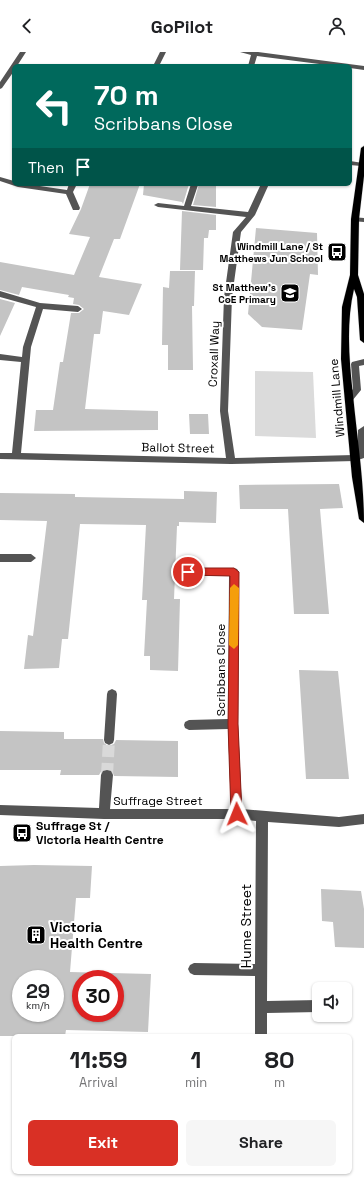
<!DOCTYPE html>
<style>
body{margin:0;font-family:"Space Grotesk",sans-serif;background:#f6f6f6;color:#202124;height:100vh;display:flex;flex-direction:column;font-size:15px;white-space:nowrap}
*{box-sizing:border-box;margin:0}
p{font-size:13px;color:#757577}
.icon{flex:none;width:22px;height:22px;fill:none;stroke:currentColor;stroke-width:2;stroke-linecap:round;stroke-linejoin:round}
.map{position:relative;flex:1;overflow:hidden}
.drawer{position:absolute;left:12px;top:982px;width:340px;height:140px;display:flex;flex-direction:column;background:#fff;border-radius:6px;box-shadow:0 1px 3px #0004}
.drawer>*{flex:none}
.hud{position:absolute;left:12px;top:12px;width:340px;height:122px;border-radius:6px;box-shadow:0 1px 3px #0004;background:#00695c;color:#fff;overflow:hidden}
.controls{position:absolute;left:312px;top:930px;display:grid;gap:8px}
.controls a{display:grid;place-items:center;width:40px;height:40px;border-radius:6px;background:#fff;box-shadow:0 1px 3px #0004;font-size:20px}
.speed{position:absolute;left:12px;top:918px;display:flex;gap:8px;font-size:20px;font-weight:700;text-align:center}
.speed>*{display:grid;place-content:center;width:52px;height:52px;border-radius:50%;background:#fff;box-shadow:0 1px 3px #0004;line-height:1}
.speed small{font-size:10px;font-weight:400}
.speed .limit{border:6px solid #d22;background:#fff;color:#111}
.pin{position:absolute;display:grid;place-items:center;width:34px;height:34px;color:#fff;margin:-17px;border:2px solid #fff;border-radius:50%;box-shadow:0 1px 4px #0007}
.me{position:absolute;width:44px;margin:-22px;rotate:358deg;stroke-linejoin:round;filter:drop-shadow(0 0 3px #0008)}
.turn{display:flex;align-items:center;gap:14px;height:84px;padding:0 16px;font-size:18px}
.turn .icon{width:52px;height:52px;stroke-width:2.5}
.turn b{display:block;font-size:28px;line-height:34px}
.then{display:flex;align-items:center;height:38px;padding:0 16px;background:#0003;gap:8px;font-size:15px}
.eta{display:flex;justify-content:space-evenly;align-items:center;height:68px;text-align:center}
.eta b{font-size:24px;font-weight:700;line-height:28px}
.button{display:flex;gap:8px;margin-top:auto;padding:8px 16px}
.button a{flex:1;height:46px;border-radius:6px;background:#d93025;color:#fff;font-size:16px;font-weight:700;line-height:46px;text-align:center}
.button a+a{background:#f6f6f6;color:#202124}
header{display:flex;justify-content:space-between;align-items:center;height:52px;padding:0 16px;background:#fff;font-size:18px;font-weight:700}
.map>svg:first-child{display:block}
.green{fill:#dbdbdb}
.building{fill:#c4c4c4;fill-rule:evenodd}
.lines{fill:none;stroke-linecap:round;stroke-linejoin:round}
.minor-tunnel{stroke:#d9d9d9;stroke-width:12;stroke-dasharray:12 6;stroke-linecap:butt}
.major-casing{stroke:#dbdbdb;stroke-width:1}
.minor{fill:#545454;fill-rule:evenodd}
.major{fill:#000;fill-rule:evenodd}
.route{fill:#d93025;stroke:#8d1f18}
.slow{fill:#f59e0b}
.labels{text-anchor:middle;stroke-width:4;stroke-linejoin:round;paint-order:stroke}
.far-poi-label{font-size:10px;font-weight:bold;fill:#000;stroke:#fff;text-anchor:end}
.street-label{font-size:12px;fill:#000;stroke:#fff}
.poi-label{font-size:12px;font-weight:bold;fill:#000;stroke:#fff;text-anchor:start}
.near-street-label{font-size:14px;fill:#000;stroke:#fff}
.near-poi-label{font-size:14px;font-weight:bold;fill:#000;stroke:#fff;text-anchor:start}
</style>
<header><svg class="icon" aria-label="back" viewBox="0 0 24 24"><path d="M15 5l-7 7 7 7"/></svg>GoPilot<svg class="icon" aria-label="person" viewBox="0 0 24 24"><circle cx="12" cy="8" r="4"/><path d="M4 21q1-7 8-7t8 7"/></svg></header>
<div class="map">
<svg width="364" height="1134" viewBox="0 0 364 1134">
<rect width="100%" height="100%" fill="#fff"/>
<!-- green -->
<path class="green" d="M 255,319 L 313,320 L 316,386 L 255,384 Z"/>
<!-- building -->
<path class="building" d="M 90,132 L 140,132 L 120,187 L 114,187 L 99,225 L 142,232 L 129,263 L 103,259 L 100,282 L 94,282 L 85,357 L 158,359 L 158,378 L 34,379 L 36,358 L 53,358 L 60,310 L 63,310 L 71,261 L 79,261 L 84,257 L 79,253 L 73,252 L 74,246 L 68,245 L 69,243 L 22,235 L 19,243 L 0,238 L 0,210 L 74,223 L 90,185 L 69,182 L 81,157 Z
M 144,132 L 189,132 L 183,152 L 182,150 L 143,143 Z
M 199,132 L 216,132 L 216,155 L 193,153 Z
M 182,159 L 216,163 L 216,178 L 209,178 L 208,186 L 204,186 L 203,218 L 180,218 Z
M 256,176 L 317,181 L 318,223 L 310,222 L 302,278 L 262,275 L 248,262 Z
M 170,219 L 195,219 L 194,254 L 192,254 L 193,318 L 168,318 L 168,293 L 162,293 L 163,235 L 169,236 Z
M 0,247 L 15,251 L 0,284 Z
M 189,362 L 208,362 L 209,382 L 190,382 Z
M 339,432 L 343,456 L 320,457 L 329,562 L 294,562 L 288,457 L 240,457 L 239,433 Z
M 184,439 L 217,440 L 216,471 L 179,470 L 179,474 L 177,474 L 174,547 L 180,547 L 178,619 L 150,618 L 150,604 L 144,604 L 147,548 L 142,548 L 146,473 L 80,472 L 68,587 L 62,587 L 59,616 L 24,617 L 28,583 L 33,584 L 47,469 L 0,468 L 0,441 L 75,442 L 75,445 L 184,447 Z
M 299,618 L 338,619 L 349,727 L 306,727 Z
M 0,679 L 64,680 L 64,687 L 103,687 L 104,691 L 108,694 L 114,692 L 116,688 L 178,689 L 178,725 L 114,724 L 112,718 L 107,717 L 102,718 L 99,723 L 60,723 L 61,718 L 0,718 Z
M 34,813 L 92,814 L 90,846 L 76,846 L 70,920 L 151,922 L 148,980 L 66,978 L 65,984 L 0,984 L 0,814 ZM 21,927 L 55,927 L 55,961 L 21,961 ZM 81,927 L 115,927 L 115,961 L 81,961 Z
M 321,837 L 361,839 L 364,857 L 364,896 L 335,895 L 333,870 L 322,869 Z"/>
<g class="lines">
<!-- minor-tunnel -->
<path class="minor-tunnel" d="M 107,723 L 109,688"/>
<defs>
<path id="major" d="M 364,94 L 364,124 L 359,167 L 358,223 L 364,242 L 364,291 L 360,288 L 357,245 L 354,237 C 346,271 349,308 353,343 C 357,385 364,428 364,471 L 359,467 L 352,425 L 341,307 L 342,255 L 350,223 L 351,167 L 361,96 Z"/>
</defs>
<!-- major casing -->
<use href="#major" class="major-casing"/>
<!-- minor -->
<path class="minor" d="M 20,0 L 26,0 L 17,14 L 14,14 L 14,19 L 2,36 L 0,37 L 0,30 Z
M 160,0 L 166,0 L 159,14 L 153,14 Z
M 240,0 L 258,0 L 364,14 L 364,18 L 350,16 L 350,14 L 335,14 L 257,4 L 254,14 L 248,14 L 251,3 Z
M 350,109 L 363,111 L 364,113 L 361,114 L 350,113 Z
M 0,125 L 14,129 L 14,132 L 26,132 L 67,138 L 69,132 L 77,132 L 73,140 L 80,156 L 79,158 L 73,158 L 66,142 L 18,135 L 0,129 Z
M 191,132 L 198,133 L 191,154 L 248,160 L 261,132 L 269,132 L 255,163 L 241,180 L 232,245 L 228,359 L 235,406 L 354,403 L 358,401 L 358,378 L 364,374 L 364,406 L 355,409 L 231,412 L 0,407 L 0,401 L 12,401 L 21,310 L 0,308 L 0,302 L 22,305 L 23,295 L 36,255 L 0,245 L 0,239 L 40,251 L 78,254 L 82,257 L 78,260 L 43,257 L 31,295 L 21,401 L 226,406 L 220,359 L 224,245 L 233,180 L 246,165 L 158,155 L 154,153 L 158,151 L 184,154 Z
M 352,165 L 364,166 L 364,170 L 352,169 Z
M 364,307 L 364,313 L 359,314 L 361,338 L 352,349 L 346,349 L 345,347 L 353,337 L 351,312 L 352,310 Z
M 0,502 L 31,502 L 36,506 L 31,510 L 0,510 Z
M 188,516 L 234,516 L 237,517 L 239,520 L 238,672 L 242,757 L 339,765 L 364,762 L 364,772 L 339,775 L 268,770 L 267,949 L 319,948 L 319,960 L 267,961 L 267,984 L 255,984 L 255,924 L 194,923 L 190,921 L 188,917 L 190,913 L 194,911 L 255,912 L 256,769 L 237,767 L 104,767 L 0,763 L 0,753 L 99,756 L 101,723 L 103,719 L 107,718 L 111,719 L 113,723 L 110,757 L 231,757 L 228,677 L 189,678 L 185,676 L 184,673 L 185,670 L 189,668 L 228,667 L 229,524 L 188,524 L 185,523 L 183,520 L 185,517 Z
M 112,637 L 116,639 L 117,642 L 114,688 L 113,691 L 109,693 L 105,691 L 104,688 L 107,642 L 108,639 Z"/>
<!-- major -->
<use href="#major" class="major"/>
</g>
<!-- route -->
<path class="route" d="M 188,516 L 234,516 L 239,520 L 238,672 L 242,762 L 240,765 L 237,767 L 233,765 L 231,762 L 228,672 L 230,524 L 188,523 L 183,520 Z"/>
<!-- slow -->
<path class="slow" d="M 234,532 L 239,536 L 238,593 L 234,597 L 229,593 L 230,536 Z"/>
<!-- icons -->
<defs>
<symbol id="bus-square" viewBox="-11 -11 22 22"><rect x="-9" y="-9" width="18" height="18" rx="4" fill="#000" stroke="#fff"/><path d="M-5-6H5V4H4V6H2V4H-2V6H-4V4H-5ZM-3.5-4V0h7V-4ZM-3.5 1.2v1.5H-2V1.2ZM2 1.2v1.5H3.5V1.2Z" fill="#fff"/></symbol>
<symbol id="school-square" viewBox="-11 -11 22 22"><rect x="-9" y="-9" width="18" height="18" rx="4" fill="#000" stroke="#fff"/><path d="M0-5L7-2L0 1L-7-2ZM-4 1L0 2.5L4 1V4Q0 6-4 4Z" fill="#fff"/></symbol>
<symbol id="building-square" viewBox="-11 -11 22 22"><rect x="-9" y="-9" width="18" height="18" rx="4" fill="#000" stroke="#fff"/><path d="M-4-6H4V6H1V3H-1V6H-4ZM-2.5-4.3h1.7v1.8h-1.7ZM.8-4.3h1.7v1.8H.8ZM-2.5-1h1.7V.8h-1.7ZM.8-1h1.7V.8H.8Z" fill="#fff"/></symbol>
</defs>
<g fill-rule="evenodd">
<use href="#bus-square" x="326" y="189" width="22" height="22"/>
<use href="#school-square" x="279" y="230" width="22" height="22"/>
<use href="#bus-square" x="11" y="770" width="22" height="22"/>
<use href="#building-square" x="25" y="872" width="22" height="22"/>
</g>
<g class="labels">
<!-- far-poi labels -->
<g class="far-poi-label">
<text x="323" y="198">Windmill Lane / St<tspan x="323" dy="12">Matthews Jun School</tspan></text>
<text x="276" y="239">St Matthew's<tspan x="276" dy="12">CoE Primary</tspan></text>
</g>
<!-- street labels -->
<g class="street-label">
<text transform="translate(214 302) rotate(-88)" y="4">Croxall Way</text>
<text transform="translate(337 346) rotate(-95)" y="4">Windmill Lane</text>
<text transform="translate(178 396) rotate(1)" y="4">Ballot Street</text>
<text transform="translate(221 618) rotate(-90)" y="4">Scribbans Close</text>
<text x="158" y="753">Suffrage Street</text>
</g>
<!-- poi labels -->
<g class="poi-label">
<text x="36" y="778">Suffrage St /<tspan x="36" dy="14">Victoria Health Centre</tspan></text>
</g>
<!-- near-street labels -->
<g class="near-street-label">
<text transform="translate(246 874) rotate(-90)" y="5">Hume Street</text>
</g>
<!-- near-poi labels -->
<g class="near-poi-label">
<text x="50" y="880">Victoria<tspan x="50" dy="16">Health Centre</tspan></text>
</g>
</g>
</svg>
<div class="controls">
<a><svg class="icon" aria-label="sound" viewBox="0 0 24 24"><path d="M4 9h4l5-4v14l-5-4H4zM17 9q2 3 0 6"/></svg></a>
</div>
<div class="speed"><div>29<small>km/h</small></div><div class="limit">30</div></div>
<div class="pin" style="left:188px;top:520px;background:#d93025"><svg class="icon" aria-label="arrive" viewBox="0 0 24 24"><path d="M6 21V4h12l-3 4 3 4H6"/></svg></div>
<svg class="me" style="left:237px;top:762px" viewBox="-20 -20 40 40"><path d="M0-17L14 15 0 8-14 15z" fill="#d93025" stroke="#fff" stroke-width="4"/></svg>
<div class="hud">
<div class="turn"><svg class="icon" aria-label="left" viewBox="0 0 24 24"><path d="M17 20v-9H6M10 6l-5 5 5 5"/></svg><div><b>70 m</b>Scribbans Close</div></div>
<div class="then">Then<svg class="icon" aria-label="arrive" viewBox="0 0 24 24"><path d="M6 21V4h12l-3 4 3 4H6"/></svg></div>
</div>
<section class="drawer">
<div class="eta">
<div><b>11:59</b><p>Arrival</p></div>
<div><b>1</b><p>min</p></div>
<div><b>80</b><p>m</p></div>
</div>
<div class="button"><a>Exit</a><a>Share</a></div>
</section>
</div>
